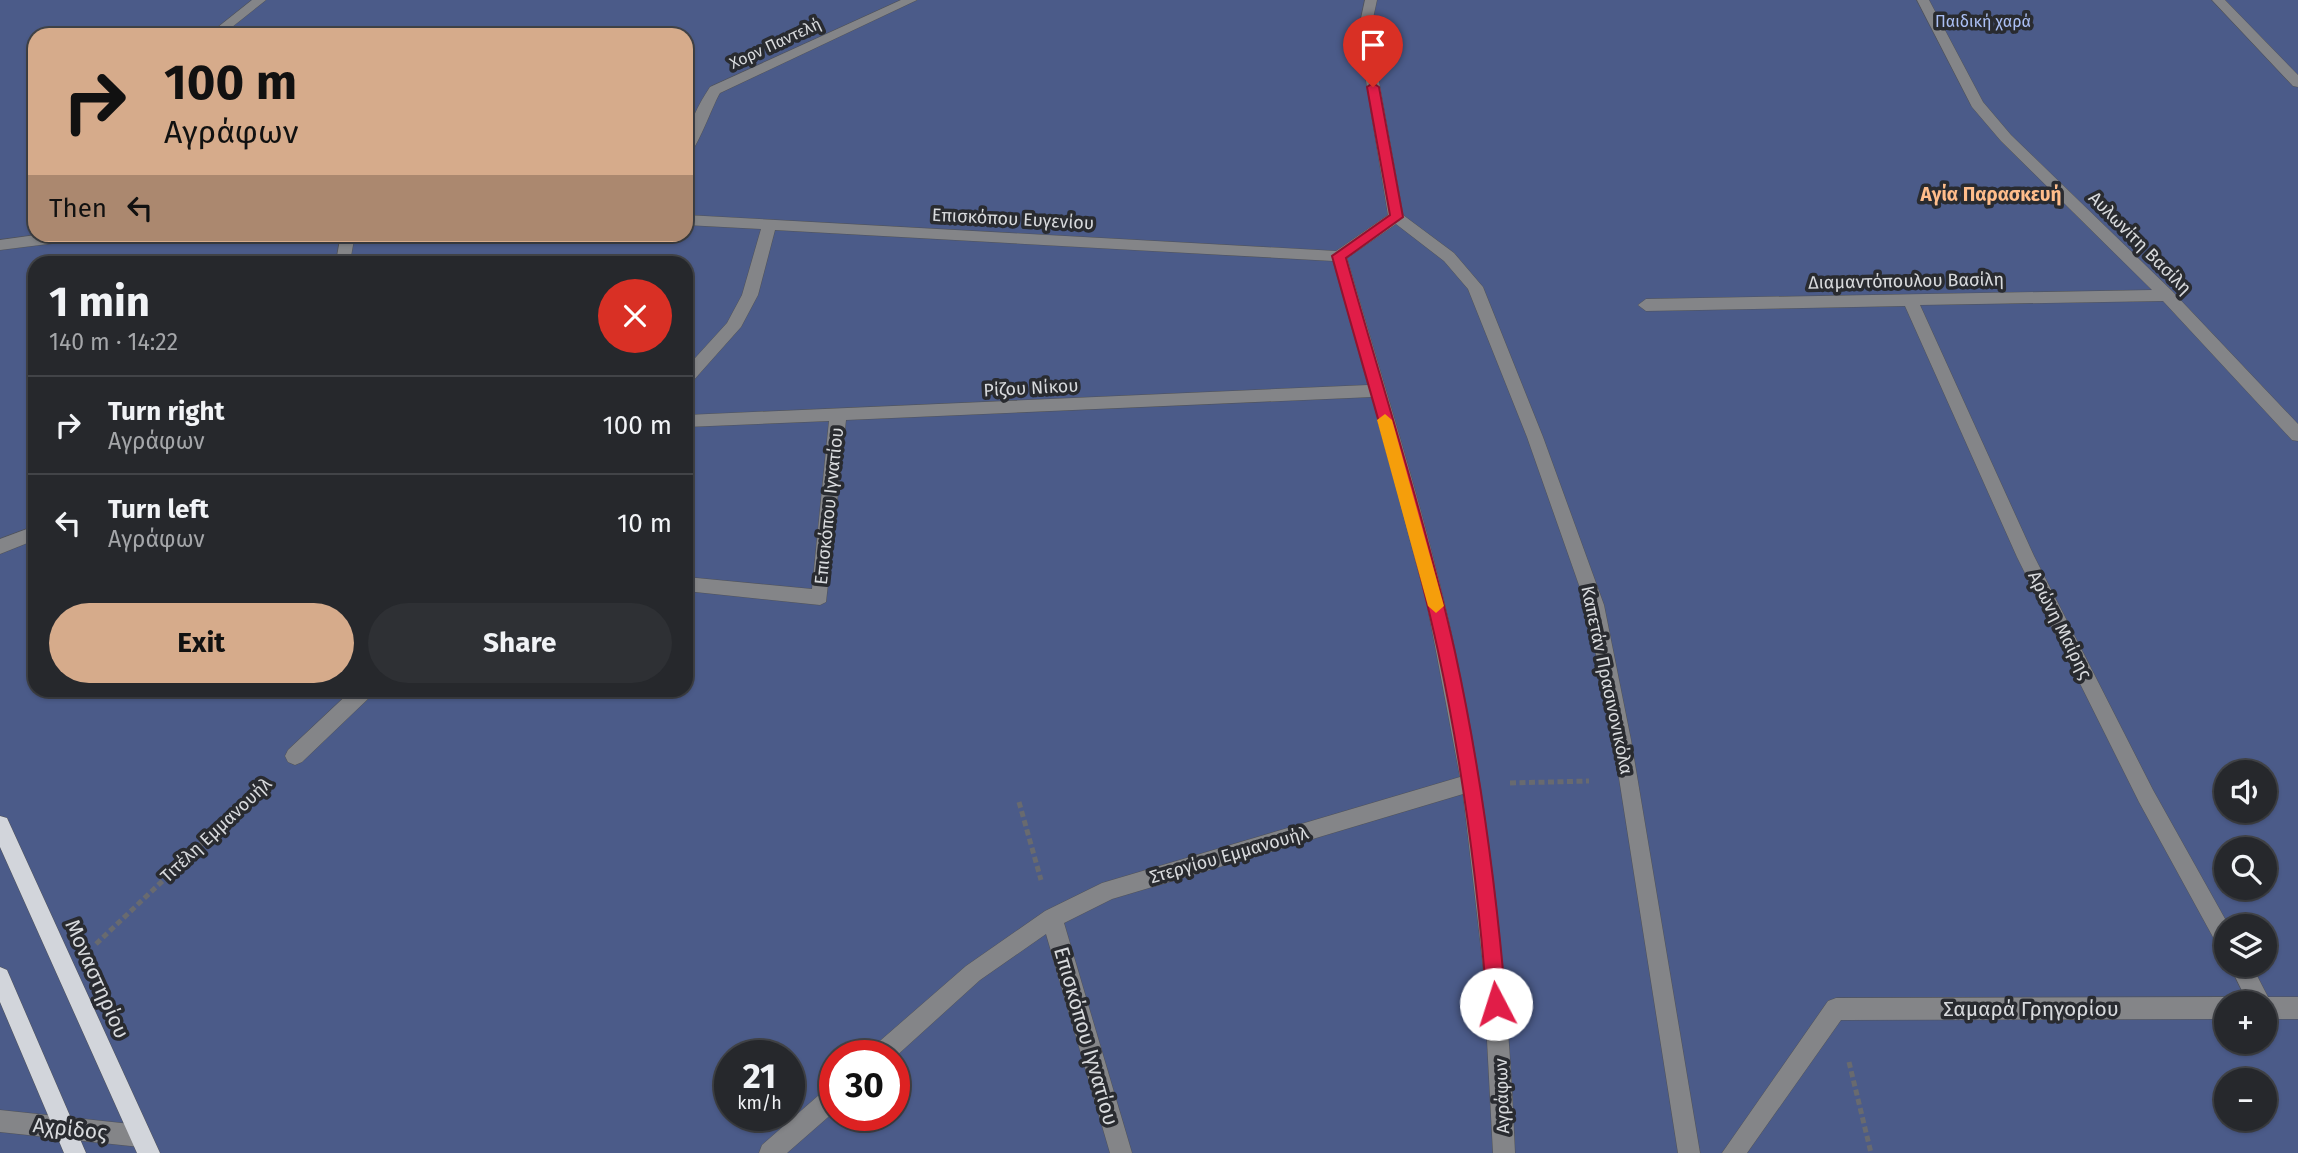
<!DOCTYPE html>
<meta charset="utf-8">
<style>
body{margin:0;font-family:"Fira Sans",sans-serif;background:#2e3034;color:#f1f3f6;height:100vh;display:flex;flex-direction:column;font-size:26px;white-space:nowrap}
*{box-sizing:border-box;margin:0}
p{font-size:23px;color:#a4a6a9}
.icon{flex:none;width:38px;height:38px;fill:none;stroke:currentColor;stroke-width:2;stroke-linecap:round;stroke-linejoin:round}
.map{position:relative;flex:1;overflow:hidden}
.drawer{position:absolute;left:28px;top:256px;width:665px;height:441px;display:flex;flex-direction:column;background:#26282c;border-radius:21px;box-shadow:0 2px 5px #0004,0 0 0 2px #424448}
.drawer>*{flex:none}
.hud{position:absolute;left:28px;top:28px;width:665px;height:214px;border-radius:21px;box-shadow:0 2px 5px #0004,0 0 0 2px #424448;background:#d6ab8b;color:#111;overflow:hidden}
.tools{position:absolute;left:2214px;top:760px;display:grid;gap:14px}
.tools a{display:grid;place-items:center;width:63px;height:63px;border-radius:50%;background:#26282c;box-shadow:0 2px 5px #0004,0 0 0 2px #424448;font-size:35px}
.speed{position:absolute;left:714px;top:1040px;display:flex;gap:14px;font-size:35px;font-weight:700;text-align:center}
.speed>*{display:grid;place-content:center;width:91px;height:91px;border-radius:50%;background:#26282c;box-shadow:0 2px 5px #0004,0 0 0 2px #424448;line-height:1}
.speed small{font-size:18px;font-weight:400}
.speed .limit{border:10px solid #d22;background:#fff;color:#111}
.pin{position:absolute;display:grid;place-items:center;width:60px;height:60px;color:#fff;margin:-72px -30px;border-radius:50% 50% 50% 0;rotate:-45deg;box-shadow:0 0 7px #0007}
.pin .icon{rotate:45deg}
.me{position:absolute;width:77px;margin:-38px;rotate:355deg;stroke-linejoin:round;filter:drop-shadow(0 0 5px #0008)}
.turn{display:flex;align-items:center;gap:24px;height:147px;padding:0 21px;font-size:32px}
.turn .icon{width:91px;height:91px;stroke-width:2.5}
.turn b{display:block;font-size:49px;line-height:60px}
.then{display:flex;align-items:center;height:66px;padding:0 21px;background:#0003;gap:14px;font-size:26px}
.round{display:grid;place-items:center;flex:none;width:74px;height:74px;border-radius:37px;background:#2e3034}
.head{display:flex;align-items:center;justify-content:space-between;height:119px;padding:0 21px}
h1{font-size:42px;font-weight:700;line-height:52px}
.cta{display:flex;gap:14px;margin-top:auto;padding:14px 21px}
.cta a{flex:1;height:80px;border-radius:42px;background:#d6ab8b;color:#111;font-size:28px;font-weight:700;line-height:80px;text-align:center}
.cta a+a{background:#2e3034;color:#f1f3f6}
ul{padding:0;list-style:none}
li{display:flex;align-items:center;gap:21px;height:98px;padding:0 21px;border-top:2px solid #424448}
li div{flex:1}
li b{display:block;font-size:26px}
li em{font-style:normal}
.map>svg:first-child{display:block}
.green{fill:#4b5b89;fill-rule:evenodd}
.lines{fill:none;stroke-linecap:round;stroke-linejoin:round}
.minor-casing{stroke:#515357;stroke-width:1}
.major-casing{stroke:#515357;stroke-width:1}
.path{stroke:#686a6f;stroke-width:5;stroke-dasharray:6 3.5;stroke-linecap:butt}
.minor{fill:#848588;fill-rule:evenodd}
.major{fill:#d2d5db;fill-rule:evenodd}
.route{fill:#e11d48;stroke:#92132f;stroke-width:2}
.slow{fill:#f59e0b}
.labels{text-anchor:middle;stroke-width:7;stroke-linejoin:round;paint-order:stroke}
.far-park-label{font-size:16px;fill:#acc0f5;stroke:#292b30}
.far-street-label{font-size:16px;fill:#d8dadd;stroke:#292b30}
.street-label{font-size:18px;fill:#d8dadd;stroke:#292b30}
.neighbourhood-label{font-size:19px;font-weight:bold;fill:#ffbd8b;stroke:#292b30}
.near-street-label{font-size:21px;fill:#d8dadd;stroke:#292b30}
</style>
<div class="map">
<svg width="2298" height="1153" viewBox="0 0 2298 1153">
<rect width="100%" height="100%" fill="#33353a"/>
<!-- green -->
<path class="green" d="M 0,0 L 2298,0 L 2298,1153 L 0,1153 ZM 35,35 L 686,35 L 686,234 L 35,234 ZM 35,262 L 686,262 L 686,690 L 35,690 ZM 2226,772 L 2264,772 L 2264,810 L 2226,810 ZM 2226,849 L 2264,849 L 2264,887 L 2226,887 ZM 2226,926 L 2264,926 L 2264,964 L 2226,964 ZM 2226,1003 L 2264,1003 L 2264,1041 L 2226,1041 ZM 730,1055 L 789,1055 L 789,1115 L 730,1115 ZM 835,1055 L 894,1055 L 894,1115 L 835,1115 ZM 2226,1080 L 2264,1080 L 2264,1118 L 2226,1118 Z"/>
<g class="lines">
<defs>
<path id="minor" d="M 252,0 L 266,0 L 222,35 L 208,35 Z
M 901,0 L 917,0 L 720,93 C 712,106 696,153 686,157 C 686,129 695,110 710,87 Z
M 1365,0 L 1377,0 L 1370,32 L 1403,215 L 1454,253 L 1483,287 L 1543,437 L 1604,605 L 1631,740 L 1700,1153 L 1678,1153 L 1613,740 L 1586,605 L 1527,437 L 1468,289 L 1444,261 L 1396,224 L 1347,258 C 1385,390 1428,521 1456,655 C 1491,819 1508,985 1515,1153 L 1493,1153 L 1483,965 L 1463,794 L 1112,899 L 1064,923 L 1132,1153 L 1110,1153 L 1046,934 L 980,980 L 894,1058 L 894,1055 L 870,1055 L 873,1047 L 966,966 L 1045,911 L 1102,883 L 1460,777 L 1427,604 L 1372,397 L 846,420 L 826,602 L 820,605 L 686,591 L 686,577 L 812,589 L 829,421 L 686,427 L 686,415 L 1368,385 L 1333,261 L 775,230 L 758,295 L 741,327 L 692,382 L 686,384 L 686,368 L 727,323 L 742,295 L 761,229 L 686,225 L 686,215 L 1336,251 L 1388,215 L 1358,32 Z
M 1917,0 L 1929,0 L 1983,102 L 2011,135 L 2172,291 L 2298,424 L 2298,441 L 2292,440 L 2163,301 L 1920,305 L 2034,556 L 2153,790 L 2229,926 L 2226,926 L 2226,951 L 2219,948 L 2139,802 L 2017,557 L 1905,306 L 1646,311 L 1638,305 L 1646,299 L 2152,290 L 2001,141 L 1972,107 Z
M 2212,0 L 2225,0 L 2298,75 L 2298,87 L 2293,86 Z
M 43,234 L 95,234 L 88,239 L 0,250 L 0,240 Z
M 341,234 L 355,234 L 350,262 L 336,262 Z
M 35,526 L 35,540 L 0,554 L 0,539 Z
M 352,690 L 373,690 L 371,696 L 302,762 L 295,765 L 288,762 L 285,756 L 288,750 Z
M 2229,964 L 2251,964 L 2268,997 L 2298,997 L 2298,1019 L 2264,1019 L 2264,1003 L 2248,1003 Z
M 2226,997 L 2234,1003 L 2226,1003 L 2226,1019 L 1841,1020 L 1747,1153 L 1722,1153 L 1828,1001 L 1836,998 Z
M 835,1085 L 835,1111 L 787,1153 L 759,1153 L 762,1145 L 827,1088 Z
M 0,1110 L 140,1125 L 148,1128 L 151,1136 L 148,1144 L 140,1147 L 0,1132 Z"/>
<path id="major" d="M 0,816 L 7,818 L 160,1153 L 137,1153 L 0,847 Z
M 0,967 L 7,970 L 86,1153 L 64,1153 L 0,1002 Z"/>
</defs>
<!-- minor casing -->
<use href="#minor" class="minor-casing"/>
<!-- major casing -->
<use href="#major" class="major-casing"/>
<!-- path -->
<path class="path" d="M 1510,783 L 1589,781
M 1019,802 L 1041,880
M 96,944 L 268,781
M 1849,1062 L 1871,1153"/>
<!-- minor -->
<use href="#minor" class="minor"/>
<!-- major -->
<use href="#major" class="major"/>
</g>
<!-- route -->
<path class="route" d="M 1373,83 L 1379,87 L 1403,217 L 1346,258 C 1383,389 1425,519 1455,652 C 1480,767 1496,886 1506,1004 L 1503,1010 L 1496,1013 L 1490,1010 L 1487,1004 C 1478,886 1463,767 1438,651 C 1409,518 1368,387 1332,256 L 1390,215 L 1367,87 Z"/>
<!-- slow -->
<path class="slow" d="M 1385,414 L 1392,420 L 1444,606 L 1436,613 L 1428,606 L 1377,420 Z"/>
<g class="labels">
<!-- far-park labels -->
<g class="far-park-label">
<text x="1983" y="27">Παιδική χαρά</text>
</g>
<!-- far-street labels -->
<g class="far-street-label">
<text transform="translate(775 43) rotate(-25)" y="6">Χορν Παντελή</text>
</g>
<!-- street labels -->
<g class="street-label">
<text transform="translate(1013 219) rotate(3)" y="6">Επισκόπου Ευγενίου</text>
<text transform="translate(2140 243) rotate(45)" y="6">Αυλωνίτη Βασίλη</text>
<text transform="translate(1906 281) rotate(-1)" y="6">Διαμαντόπουλου Βασίλη</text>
<text transform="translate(1031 388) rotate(-3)" y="6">Ρίζου Νίκου</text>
<text transform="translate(829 506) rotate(-84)" y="6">Επισκόπου Ιγνατίου</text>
<text transform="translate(2060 625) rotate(63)" y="6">Αρώνη Μαίρης</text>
<text transform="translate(1607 680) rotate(78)" y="6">Καπετάν Πρασινονικόλα</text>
<text transform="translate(216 830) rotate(-43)" y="6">Τιτέλη Εμμανουήλ</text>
<text transform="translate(1229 855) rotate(-16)" y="6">Στεργίου Εμμανουήλ</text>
<text transform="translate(1502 1096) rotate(-92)" y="6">Αγράφων</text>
</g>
<!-- neighbourhood labels -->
<g class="neighbourhood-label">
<text x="1991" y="201">Αγία Παρασκευή</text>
</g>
<!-- near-street labels -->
<g class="near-street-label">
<text transform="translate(97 979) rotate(66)" y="7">Μοναστηρίου</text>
<text x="2031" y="1016">Σαμαρά Γρηγορίου</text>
<text transform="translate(1086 1036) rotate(74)" y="7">Επισκόπου Ιγνατίου</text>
<text transform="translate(70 1129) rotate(6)" y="7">Αχρίδος</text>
</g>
</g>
</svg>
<div class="tools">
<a><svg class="icon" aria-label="sound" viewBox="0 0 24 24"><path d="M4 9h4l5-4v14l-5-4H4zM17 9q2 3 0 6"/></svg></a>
<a><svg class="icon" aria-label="search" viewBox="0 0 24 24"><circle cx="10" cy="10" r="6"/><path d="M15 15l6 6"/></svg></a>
<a><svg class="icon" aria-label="layers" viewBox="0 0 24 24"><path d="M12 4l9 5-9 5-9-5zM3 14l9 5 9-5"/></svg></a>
<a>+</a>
<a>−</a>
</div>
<div class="speed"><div>21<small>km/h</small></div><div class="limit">30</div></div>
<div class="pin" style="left:1373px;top:87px;background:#d93025"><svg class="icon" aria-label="arrive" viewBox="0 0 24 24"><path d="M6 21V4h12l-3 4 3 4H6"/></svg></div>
<svg class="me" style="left:1496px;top:1004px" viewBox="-20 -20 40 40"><circle r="19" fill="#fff"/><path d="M0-13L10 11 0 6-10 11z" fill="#e11d48"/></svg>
<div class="hud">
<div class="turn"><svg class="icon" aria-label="right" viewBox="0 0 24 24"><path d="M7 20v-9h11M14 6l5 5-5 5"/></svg><div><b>100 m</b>Αγράφων</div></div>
<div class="then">Then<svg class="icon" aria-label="left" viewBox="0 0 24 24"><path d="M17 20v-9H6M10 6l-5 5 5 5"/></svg></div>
</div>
<section class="drawer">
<div class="head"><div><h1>1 min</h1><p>140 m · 14:22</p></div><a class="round" style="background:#d93025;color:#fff"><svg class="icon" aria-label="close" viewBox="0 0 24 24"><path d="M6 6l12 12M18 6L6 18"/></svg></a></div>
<ul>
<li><svg class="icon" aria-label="right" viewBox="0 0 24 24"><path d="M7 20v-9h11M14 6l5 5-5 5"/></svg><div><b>Turn right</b><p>Αγράφων</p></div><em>100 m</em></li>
<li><svg class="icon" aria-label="left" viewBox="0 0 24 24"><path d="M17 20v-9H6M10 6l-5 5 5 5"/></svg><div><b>Turn left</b><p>Αγράφων</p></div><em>10 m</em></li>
</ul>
<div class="cta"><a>Exit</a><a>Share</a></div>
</section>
</div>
